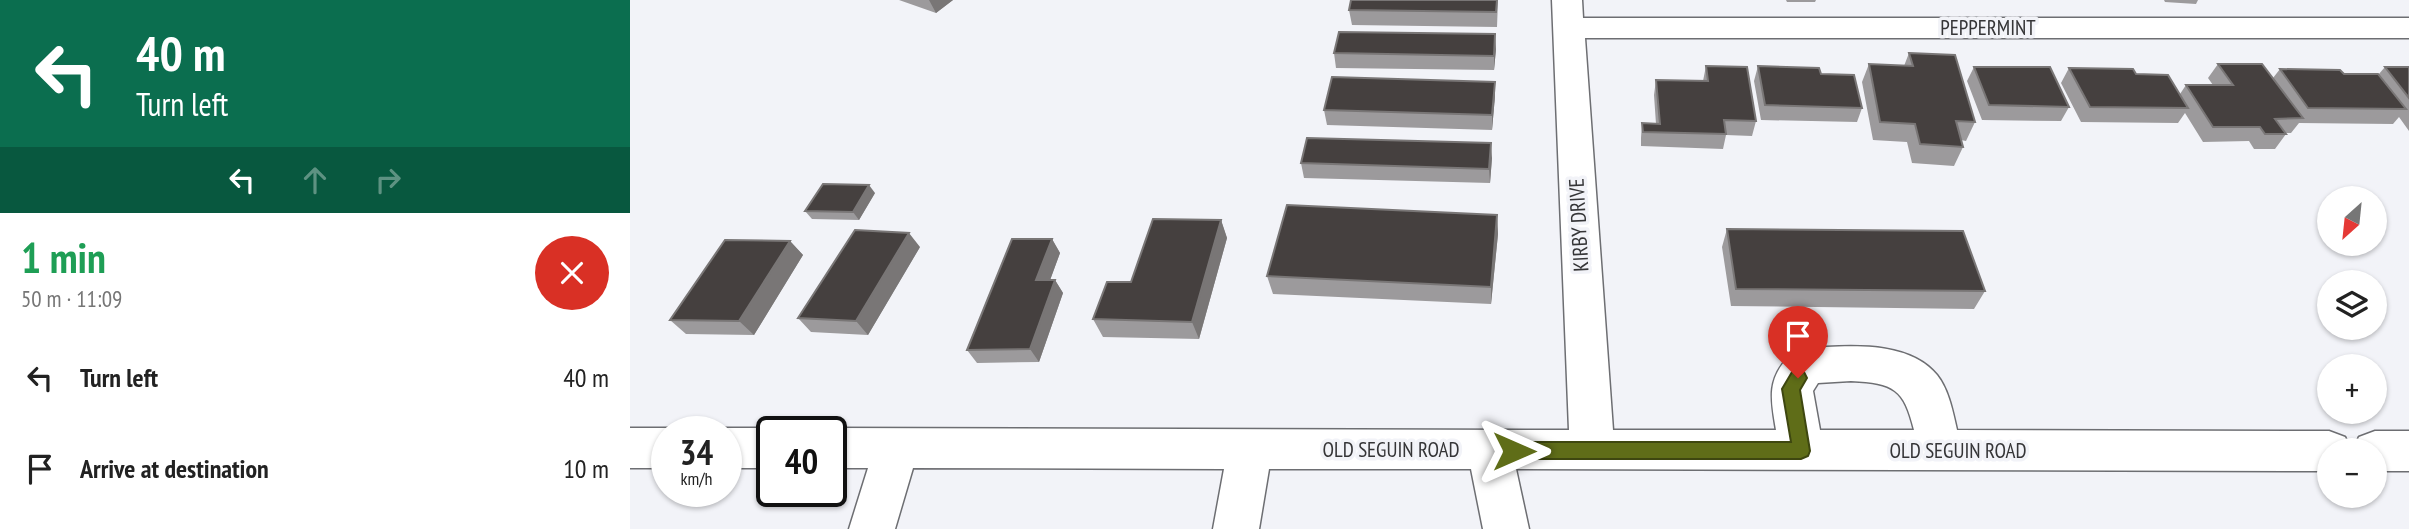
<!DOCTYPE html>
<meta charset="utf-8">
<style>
body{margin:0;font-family:"PT Sans Narrow",sans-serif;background:#f6f6f6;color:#222;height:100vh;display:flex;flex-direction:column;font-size:26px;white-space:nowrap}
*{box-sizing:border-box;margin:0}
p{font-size:23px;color:#767676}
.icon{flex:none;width:38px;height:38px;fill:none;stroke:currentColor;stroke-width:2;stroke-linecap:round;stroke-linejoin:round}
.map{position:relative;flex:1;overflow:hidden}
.sheet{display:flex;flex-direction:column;background:#fff;width:630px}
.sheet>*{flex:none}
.top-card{background:#0b6e4f;color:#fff;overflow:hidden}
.needle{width:46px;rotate:207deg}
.fabs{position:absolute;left:1687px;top:186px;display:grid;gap:14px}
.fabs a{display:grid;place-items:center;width:70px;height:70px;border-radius:50%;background:#fff;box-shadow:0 2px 5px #0004;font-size:35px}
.speed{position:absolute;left:21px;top:416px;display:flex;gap:14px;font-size:35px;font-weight:700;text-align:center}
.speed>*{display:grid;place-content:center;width:91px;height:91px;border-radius:50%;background:#fff;box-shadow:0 2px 5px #0004;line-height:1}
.speed small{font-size:18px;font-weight:400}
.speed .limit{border:4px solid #111;border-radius:10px;background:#fff;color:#111}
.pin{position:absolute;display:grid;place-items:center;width:60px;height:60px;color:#fff;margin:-72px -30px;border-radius:50% 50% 50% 0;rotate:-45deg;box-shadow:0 0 7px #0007}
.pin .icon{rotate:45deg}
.me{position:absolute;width:77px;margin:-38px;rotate:90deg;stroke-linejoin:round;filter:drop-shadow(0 0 5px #0008)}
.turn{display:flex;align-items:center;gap:24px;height:147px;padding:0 21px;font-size:32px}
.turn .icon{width:91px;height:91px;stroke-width:2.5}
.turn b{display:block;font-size:49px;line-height:60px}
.lanes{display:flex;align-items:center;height:66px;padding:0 21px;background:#0003;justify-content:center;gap:35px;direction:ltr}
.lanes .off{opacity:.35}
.round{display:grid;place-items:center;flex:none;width:74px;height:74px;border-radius:37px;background:#f6f6f6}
.head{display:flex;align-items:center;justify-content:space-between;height:119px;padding:0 21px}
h1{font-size:42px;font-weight:800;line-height:52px;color:#1e9e55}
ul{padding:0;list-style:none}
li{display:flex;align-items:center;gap:21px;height:91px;padding:0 21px}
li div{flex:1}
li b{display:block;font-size:26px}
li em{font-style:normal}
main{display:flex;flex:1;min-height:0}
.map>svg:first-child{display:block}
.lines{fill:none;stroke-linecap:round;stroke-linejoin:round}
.minor-casing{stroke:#6d6e72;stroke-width:3}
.minor{fill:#fff;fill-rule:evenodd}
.wall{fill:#9c9a9c}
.shaded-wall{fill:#797676}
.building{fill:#45403f;stroke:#797676;stroke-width:2}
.route{fill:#5f6d18;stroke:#3e4710;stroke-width:2}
.labels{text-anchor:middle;stroke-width:7;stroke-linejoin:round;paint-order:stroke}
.street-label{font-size:21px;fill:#353537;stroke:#f2f3f8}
</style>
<main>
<section class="sheet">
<div class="top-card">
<div class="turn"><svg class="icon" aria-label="left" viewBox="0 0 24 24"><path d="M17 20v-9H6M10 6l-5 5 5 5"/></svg><div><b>40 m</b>Turn left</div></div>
<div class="lanes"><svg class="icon" aria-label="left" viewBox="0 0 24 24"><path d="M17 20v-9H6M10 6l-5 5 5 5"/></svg><svg class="icon off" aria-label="ahead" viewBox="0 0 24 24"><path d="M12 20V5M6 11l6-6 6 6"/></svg><svg class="icon off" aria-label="right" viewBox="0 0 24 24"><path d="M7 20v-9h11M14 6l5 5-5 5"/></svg></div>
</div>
<div class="head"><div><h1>1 min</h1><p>50 m · 11:09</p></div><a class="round" style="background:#d93025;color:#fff"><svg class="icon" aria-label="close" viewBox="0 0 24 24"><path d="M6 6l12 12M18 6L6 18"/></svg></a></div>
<ul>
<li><svg class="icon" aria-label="left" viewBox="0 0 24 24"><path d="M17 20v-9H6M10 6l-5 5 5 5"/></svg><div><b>Turn left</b></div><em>40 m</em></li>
<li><svg class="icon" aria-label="arrive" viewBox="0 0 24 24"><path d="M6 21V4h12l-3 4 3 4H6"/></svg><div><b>Arrive at destination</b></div><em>10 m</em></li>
</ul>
</section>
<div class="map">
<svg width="1779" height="529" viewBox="0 0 1779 529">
<rect width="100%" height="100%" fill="#f2f3f8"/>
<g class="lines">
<defs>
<path id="minor" d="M 922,0 L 952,0 L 953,18 L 1779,18 L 1779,38 L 955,38 L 983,430 L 1146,430 C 1141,400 1136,380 1160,355 C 1168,347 1185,348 1196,347 C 1231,345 1282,344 1307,375 C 1319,390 1323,413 1327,430 L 1699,431 L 1715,437 L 1721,450 L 1699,450 L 1699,471 L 886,469 L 899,529 L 853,529 L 841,469 L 639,469 L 629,529 L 583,529 L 594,469 L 283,468 L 265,529 L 219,529 L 238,468 L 201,468 L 201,432 L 190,432 L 201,428 L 939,430 ZM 1221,381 C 1264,383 1274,389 1284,430 L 1190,430 L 1183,391 L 1188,383 Z
M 0,428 L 37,428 L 48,432 L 37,432 L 37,468 L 0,468 Z
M 96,428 L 142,428 L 153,432 L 142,432 L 142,468 L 96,468 L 96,432 L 85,432 Z
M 1745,431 L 1779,431 L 1779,471 L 1745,471 L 1745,450 L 1723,450 L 1729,437 Z"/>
</defs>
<!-- minor casing -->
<use href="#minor" class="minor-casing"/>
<!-- minor -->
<use href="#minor" class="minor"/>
</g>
<!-- wall -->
<path class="wall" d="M 269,0 L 323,0 L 306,13 Z
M 868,0 L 867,27 L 722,25 L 719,10 Z
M 1156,0 L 1186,0 L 1185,2 L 1157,2 Z
M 1534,0 L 1568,0 L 1566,4 L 1535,2 Z
M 866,49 L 864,70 L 706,68 L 704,53 Z
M 1279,53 L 1345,122 L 1336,141 L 1331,140 L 1333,147 L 1324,166 L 1282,163 L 1277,142 L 1243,140 L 1232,82 L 1239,64 L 1274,66 Z
M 1588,64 L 1643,78 L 1650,69 L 1714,74 L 1748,75 L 1755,67 L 1779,67 L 1779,131 L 1769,117 L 1763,124 L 1669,123 L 1661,133 L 1656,133 L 1656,134 L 1645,149 L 1624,149 L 1619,141 L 1573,142 L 1555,113 L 1548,123 L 1451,122 L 1431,83 L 1439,68 L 1506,74 L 1550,94 L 1556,85 L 1583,85 L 1578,78 Z
M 1076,66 L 1126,121 L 1122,136 L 1096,135 L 1093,149 L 1011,146 L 1011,138 L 1012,123 L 1026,124 L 1024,95 L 1026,80 L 1073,81 Z
M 1128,66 L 1191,74 L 1232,108 L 1227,122 L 1131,120 L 1124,81 Z
M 1344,67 L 1439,107 L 1431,121 L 1352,120 L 1337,81 Z
M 865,96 L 862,130 L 697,125 L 694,110 Z
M 862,158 L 860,183 L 674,178 L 671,163 Z
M 245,193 L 229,220 L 182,219 L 175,211 Z
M 867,215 L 868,234 L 861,304 L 643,294 L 637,276 Z
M 591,220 L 597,238 L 569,339 L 473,337 L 463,319 L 501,282 Z
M 1097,229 L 1355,291 L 1344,309 L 1101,306 L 1092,247 Z
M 422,239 L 430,253 L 420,280 L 425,280 L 433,293 L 409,362 L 347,363 L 337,350 Z
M 160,241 L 173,255 L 124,335 L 56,334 L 40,320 Z
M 290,247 L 238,335 L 181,332 L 168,318 Z"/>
<!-- shaded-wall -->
<path class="shaded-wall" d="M 299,0 L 323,0 L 306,13 Z
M 865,34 L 866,49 L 864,70 L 864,56 Z
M 865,82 L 865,96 L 862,130 L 862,115 Z
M 861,143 L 862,158 L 860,183 L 859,169 Z
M 239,185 L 245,193 L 229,220 L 223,212 Z
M 867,215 L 868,234 L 861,304 L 861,287 Z
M 591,220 L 597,238 L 569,339 L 562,322 Z
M 279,233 L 290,247 L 238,335 L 226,321 Z
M 422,239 L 430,253 L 415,294 L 406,280 Z
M 160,241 L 173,255 L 124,335 L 109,321 Z
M 425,280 L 433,293 L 409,362 L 400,349 Z"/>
<!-- building -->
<path class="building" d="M 721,0 L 867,0 L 866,12 L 719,10 Z
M 709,32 L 865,34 L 864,56 L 704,53 Z
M 1279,53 L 1325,55 L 1345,122 L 1326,121 L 1333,147 L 1290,144 L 1285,124 L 1250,122 L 1239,64 L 1283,66 Z
M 1588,64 L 1632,64 L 1673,118 L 1645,119 L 1656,134 L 1635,134 L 1630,127 L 1583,127 L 1556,85 L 1603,85 Z
M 1076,66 L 1117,67 L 1126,121 L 1094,120 L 1096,134 L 1013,132 L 1012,123 L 1030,124 L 1026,80 L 1078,81 Z
M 1128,66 L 1189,68 L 1191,74 L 1224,75 L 1232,108 L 1135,105 Z
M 1344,67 L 1420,67 L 1439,107 L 1359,105 Z
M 1755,67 L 1779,67 L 1779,98 Z
M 1439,68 L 1503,69 L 1506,74 L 1538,75 L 1558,108 L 1460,107 Z
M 1650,69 L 1710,70 L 1714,74 L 1748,74 L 1776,109 L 1678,108 Z
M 702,77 L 865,82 L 862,115 L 694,110 Z
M 677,138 L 861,143 L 859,169 L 671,163 Z
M 193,184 L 239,185 L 223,212 L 175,211 Z
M 657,205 L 867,215 L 861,287 L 637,276 Z
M 523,219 L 591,220 L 562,322 L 463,319 L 477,282 L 501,282 Z
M 1097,229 L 1333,231 L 1355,291 L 1106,289 Z
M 225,230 L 279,233 L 226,321 L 168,318 Z
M 382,239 L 422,239 L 406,280 L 425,280 L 400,349 L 337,350 Z
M 95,240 L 160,241 L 109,321 L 40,320 Z"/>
<!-- route -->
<path class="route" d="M 1168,370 L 1174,372 L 1177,378 L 1170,390 L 1180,451 L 1178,456 L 1171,459 L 884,459 L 878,456 L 875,451 L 878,445 L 884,442 L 1161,442 L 1152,389 L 1162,372 Z"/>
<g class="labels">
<!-- street labels -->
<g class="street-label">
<text x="1358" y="35">PEPPERMINT</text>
<text transform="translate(949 225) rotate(-93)" y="7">KIRBY DRIVE</text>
<text x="761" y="457">OLD SEGUIN ROAD</text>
<text x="1328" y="458">OLD SEGUIN ROAD</text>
</g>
</g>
</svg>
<div class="fabs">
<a><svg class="needle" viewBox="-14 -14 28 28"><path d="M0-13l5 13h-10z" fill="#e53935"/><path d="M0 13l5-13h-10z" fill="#767676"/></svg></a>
<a><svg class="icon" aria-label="layers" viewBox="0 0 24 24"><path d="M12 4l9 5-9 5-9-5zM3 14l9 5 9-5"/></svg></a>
<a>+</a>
<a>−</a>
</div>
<div class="speed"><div>34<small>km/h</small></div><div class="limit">40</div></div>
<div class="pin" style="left:1168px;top:378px;background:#d93025"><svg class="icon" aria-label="arrive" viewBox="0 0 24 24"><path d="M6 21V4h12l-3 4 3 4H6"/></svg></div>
<svg class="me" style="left:884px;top:451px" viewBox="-20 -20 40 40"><path d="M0-17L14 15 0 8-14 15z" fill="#5f6d18" stroke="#fff" stroke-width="4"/></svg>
</div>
</main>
